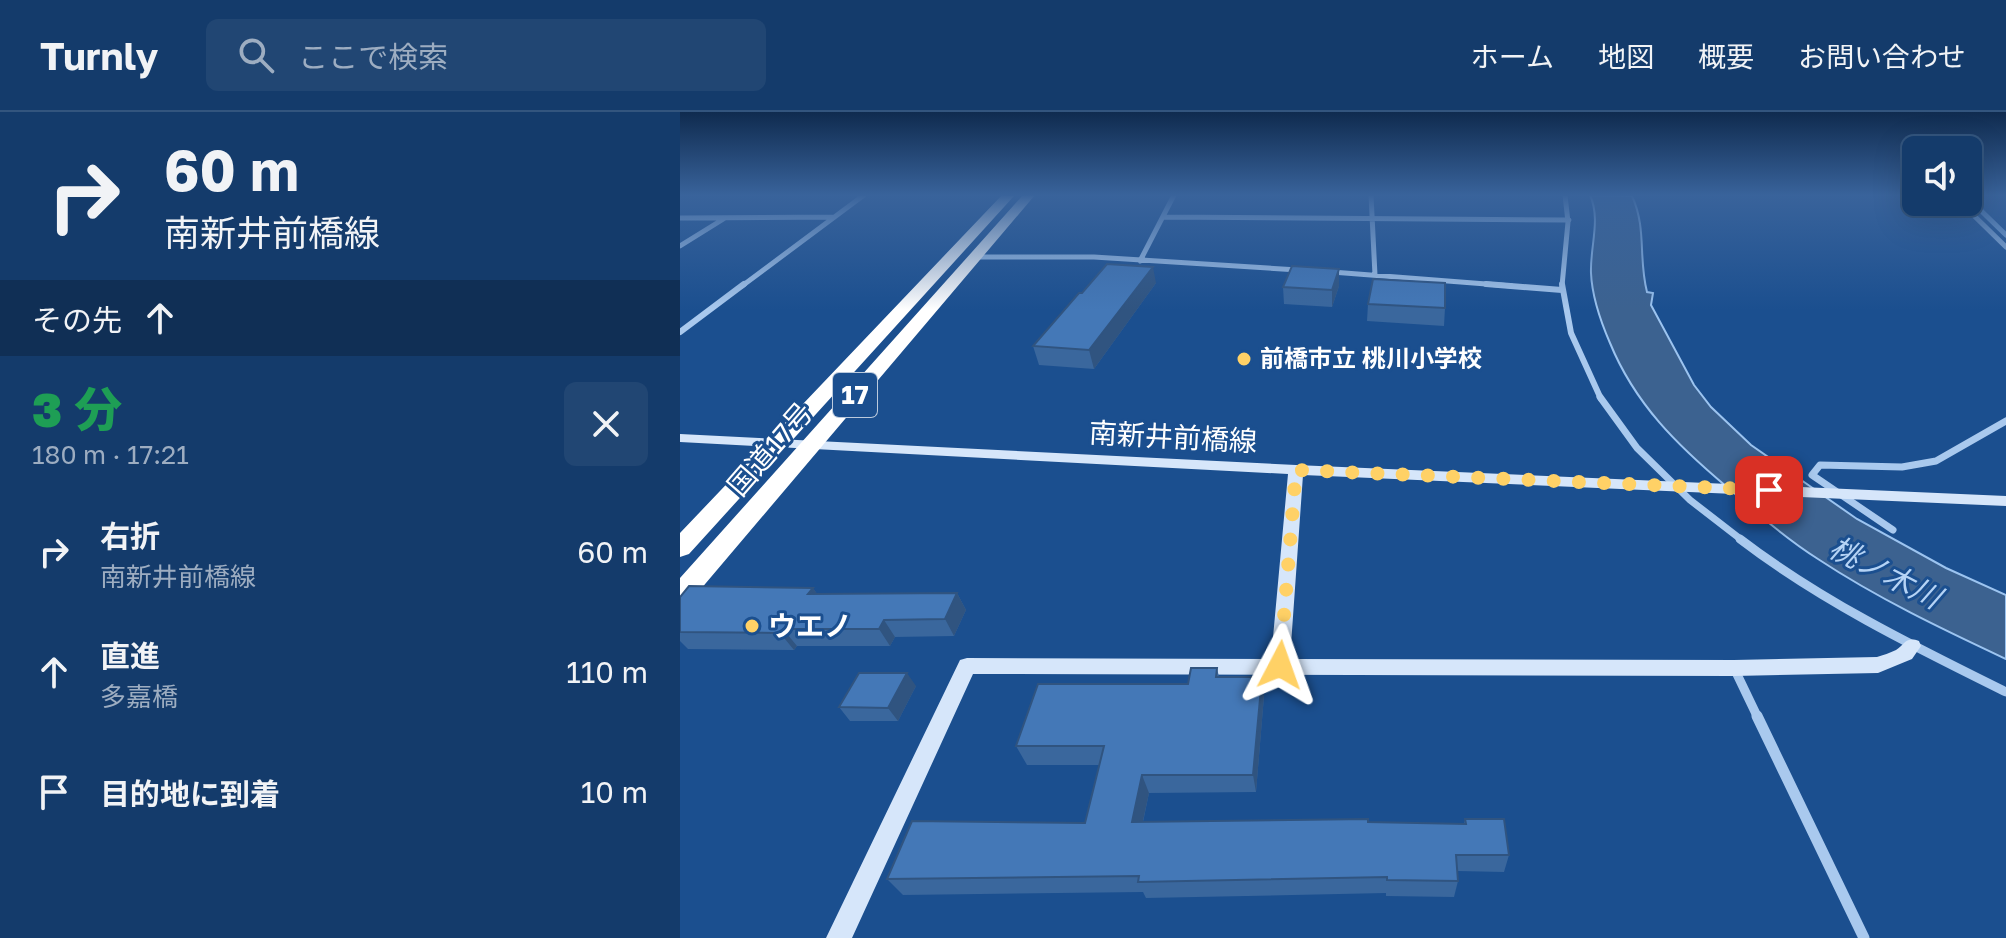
<!DOCTYPE html>
<html lang="ja">
<meta charset="utf-8">
<style>
body{margin:0;font-family:"Golos Text","Noto Sans JP",sans-serif;background:#214673;color:#f1f3f6;height:100vh;display:flex;flex-direction:column;font-size:30px;white-space:nowrap}
*{box-sizing:border-box;margin:0}
p{font-size:26px;color:#9dadc1}
.icon{flex:none;width:44px;height:44px;fill:none;stroke:currentColor;stroke-width:2;stroke-linecap:round;stroke-linejoin:round}
.map{position:relative;flex:1;overflow:hidden}
.details{display:flex;flex-direction:column;background:#143b6b;width:680px}
.details>*{flex:none}
.top-card{background:#143b6b;color:#f1f3f6;overflow:hidden}
.tools{position:absolute;left:1222px;top:24px;display:grid;gap:16px}
.tools a{display:grid;place-items:center;width:80px;height:80px;border-radius:12px;background:#143b6b;box-shadow:0 8px 32px #0002,0 0 0 2px #33557e;font-size:40px}
.pin{position:absolute;display:grid;place-items:center;width:68px;height:68px;color:#fff;margin:-34px;border-radius:16px;box-shadow:0 4px 12px #0006}
.me{position:absolute;width:88px;margin:-44px;rotate:4deg;stroke-linejoin:round;filter:drop-shadow(0 0 6px #0008)}
.turn{display:flex;align-items:center;gap:28px;height:168px;padding:0 32px;font-size:36px}
.turn .icon{width:104px;height:104px;stroke-width:2.5}
.turn b{display:block;font-size:56px;line-height:68px}
.then{display:flex;align-items:center;height:76px;padding:0 32px;background:#0003;gap:16px;font-size:30px}
.round{display:grid;place-items:center;flex:none;width:84px;height:84px;border-radius:12px;background:#214673}
.overview{display:flex;align-items:center;justify-content:space-between;height:136px;padding:0 32px}
h1{font-size:48px;font-weight:800;line-height:60px;color:#1e9e55}
ul{padding:0;list-style:none}
li{display:flex;align-items:center;gap:24px;height:120px;padding:0 32px}
li div{flex:1}
li b{display:block;font-size:30px}
li em{font-style:normal}
header{display:flex;align-items:center;gap:48px;box-sizing:border-box;height:112px;padding:0 40px;background:#143b6b;border-bottom:2px solid #33557e}
header strong{font-size:38px}
nav{display:flex;gap:44px;margin-inline-start:auto;font-size:28px}
.search{width:560px;height:72px;background:#214673;display:flex;align-items:center;gap:20px;box-sizing:border-box;padding:0 28px;border-radius:12px;color:#9dadc1;font-size:30px}
main{display:flex;flex:1;min-height:0}
.map>svg:first-child{display:block}
.water{fill:#3c6290;stroke:#9cc4f0;stroke-width:2}
.lines{fill:none;stroke-linecap:round;stroke-linejoin:round}
.stream{stroke:#9cc4f0;stroke-width:5}
.street-far4{stroke:#a9c9ee;stroke-width:5}
.street-far3{stroke:#a9c9ee;stroke-width:6}
.street-far2{stroke:#a9c9ee;stroke-width:7}
.street-far1{stroke:#a9c9ee;stroke-width:9}
.street{stroke:#a9c9ee;stroke-width:11}
.secondary{fill:#d6e6fa;fill-rule:evenodd}
.highway{fill:#fff;fill-rule:evenodd}
.wall{fill:#3a679d}
.shaded-wall{fill:#305480}
.building{fill:#4478b7;stroke:#305480;stroke-width:2}
.route{stroke:#ffd166;stroke-width:14;stroke-dasharray:0 25.2}
.poi-dot{fill:#ffd166;stroke:#1b4f8f;stroke-width:3}
.labels{text-anchor:middle;stroke-width:6;stroke-linejoin:round;paint-order:stroke}
.far-poi-label{font-size:24px;font-weight:bold;fill:#fff;stroke:#1b4f8f;text-anchor:start}
.shield{fill:#1b4f8f;stroke:#bbcadd;stroke-width:2}
.shield-label{font-size:26px;font-weight:bold;fill:#fff}
.street-label{font-size:28px;fill:#fff;stroke:#1b4f8f}
.poi-label{font-size:28px;font-weight:bold;fill:#fff;stroke:#1b4f8f;text-anchor:start}
.water-label{font-size:30px;font-style:italic;fill:#b5d3f5;stroke:#1b4f8f}
</style>
<header>
<strong>Turnly</strong>
<div class="search"><svg class="icon" aria-label="search" viewBox="0 0 24 24"><circle cx="10" cy="10" r="6"/><path d="M15 15l6 6"/></svg>ここで検索</div>
<nav><a>ホーム</a><a>地図</a><a>概要</a><a>お問い合わせ</a></nav>
</header>
<main>
<section class="details">
<div class="top-card">
<div class="turn"><svg class="icon" aria-label="right" viewBox="0 0 24 24"><path d="M7 20v-9h11M14 6l5 5-5 5"/></svg><div><b>60 m</b>南新井前橋線</div></div>
<div class="then">その先<svg class="icon" aria-label="ahead" viewBox="0 0 24 24"><path d="M12 20V5M6 11l6-6 6 6"/></svg></div>
</div>
<div class="overview"><div><h1>3 分</h1><p>180 m · 17:21</p></div><a class="round"><svg class="icon" aria-label="close" viewBox="0 0 24 24"><path d="M6 6l12 12M18 6L6 18"/></svg></a></div>
<ul>
<li><svg class="icon" aria-label="right" viewBox="0 0 24 24"><path d="M7 20v-9h11M14 6l5 5-5 5"/></svg><div><b>右折</b><p>南新井前橋線</p></div><em>60 m</em></li>
<li><svg class="icon" aria-label="ahead" viewBox="0 0 24 24"><path d="M12 20V5M6 11l6-6 6 6"/></svg><div><b>直進</b><p>多嘉橋</p></div><em>110 m</em></li>
<li><svg class="icon" aria-label="arrive" viewBox="0 0 24 24"><path d="M6 21V4h12l-3 4 3 4H6"/></svg><div><b>目的地に到着</b></div><em>10 m</em></li>
</ul>
</section>
<div class="map">
<svg width="1326" height="826" viewBox="0 0 1326 826">
<rect width="100%" height="100%" fill="#1b4f8f"/>
<!-- water -->
<path class="water" d="M 910,83 L 952,84 C 967,117 958,145 967,180 L 973,181 L 971,193 L 1014,273 L 1031,295 L 1071,333 L 1177,407 L 1266,456 L 1326,483 L 1326,547 C 1262,517 1197,486 1138,447 C 1105,426 1077,401 1047,375 C 997,333 955,292 930,231 C 920,208 912,185 911,161 C 910,134 921,108 910,83 Z"/>
<g class="lines">
<!-- stream -->
<path class="stream" d="M 1288,86 L 1326,123"/>
<!-- street-far4 -->
<path class="street-far4" d="M 691,83 L 695,163
M 1280,90 L 1326,135
M 483,105 L 889,108
M 0,106 L 154,105
M 0,134 L 45,106
M 296,145 L 414,145 L 618,158
M 460,149 L 494,83
M 652,160 L 832,174
M 62,174 L 184,83
M 882,174 L 888,110 L 885,83"/>
<!-- street-far3 -->
<path class="street-far3" d="M 806,172 L 882,178
M 882,172 L 891,221 L 921,287
M 0,220 L 64,172"/>
<!-- street-far2 -->
<path class="street-far2" d="M 920,285 L 957,336 L 1010,388 L 1063,429
M 1213,418 L 1132,363 L 1140,353 L 1222,355 L 1256,349 L 1326,309"/>
<!-- street-far1 -->
<path class="street-far1" d="M 1060,427 C 1141,489 1235,535 1326,580
M 1054,556 L 1078,606"/>
<!-- street -->
<path class="street" d="M 1077,604 L 1184,826"/>
<!-- secondary -->
<path class="secondary" d="M 0,322 L 616,353 L 1326,384 L 1326,394 L 623,363 L 610,547 L 1054,548 L 1197,545 C 1203,543 1210,541 1216,538 C 1225,532 1226,524 1239,529 L 1241,534 L 1232,547 L 1198,561 L 1054,564 L 293,562 L 172,826 L 146,826 L 280,548 L 287,546 L 591,547 L 608,362 L 0,330 Z"/>
<!-- highway -->
<path class="highway" d="M 322,83 L 334,84 L 9,442 L 0,445 L 0,421 Z
M 343,83 L 355,83 L 9,491 L 0,494 L 0,466 Z"/>
</g>
<!-- wall -->
<path class="wall" d="M 659,157 L 659,174 L 652,195 L 604,192 L 603,175 Z
M 476,171 L 414,257 L 359,253 L 353,234 L 402,181 Z
M 688,192 L 765,196 L 764,214 L 687,209 Z
M 133,476 L 137,482 L 277,481 L 286,498 L 274,524 L 215,525 L 210,534 L 117,534 L 114,538 L 8,537 L 0,529 L 0,485 Z
M 537,556 L 539,565 L 584,584 L 576,680 L 469,681 L 463,710 L 688,710 L 784,712 L 785,707 L 829,743 L 824,760 L 777,759 L 778,769 L 774,785 L 706,784 L 706,781 L 466,786 L 463,780 L 223,783 L 207,767 L 405,711 L 420,653 L 347,653 L 336,634 L 508,572 Z
M 236,574 L 218,609 L 170,609 L 159,595 Z"/>
<!-- shaded-wall -->
<path class="shaded-wall" d="M 473,155 L 476,171 L 414,257 L 409,238 Z
M 659,157 L 659,174 L 652,195 L 652,178 Z
M 133,476 L 145,493 L 128,482 Z
M 277,481 L 286,498 L 274,524 L 265,507 Z
M 204,508 L 215,525 L 210,534 L 199,517 Z
M 103,517 L 117,534 L 114,538 L 100,521 Z
M 227,561 L 236,574 L 218,609 L 208,596 Z
M 582,565 L 584,584 L 576,680 L 573,663 Z
M 462,663 L 469,681 L 459,727 L 452,710 Z"/>
<!-- building -->
<path class="building" d="M 427,152 L 473,155 L 409,238 L 353,234 L 399,181 L 402,181 Z
M 612,154 L 659,157 L 652,178 L 603,175 Z
M 693,167 L 765,171 L 765,196 L 688,192 Z
M 9,474 L 133,476 L 128,482 L 277,481 L 265,507 L 204,508 L 199,517 L 103,517 L 100,521 L 0,520 L 0,485 Z
M 511,556 L 537,556 L 536,565 L 582,565 L 573,663 L 462,663 L 452,710 L 688,707 L 688,710 L 786,712 L 785,707 L 824,707 L 829,743 L 776,743 L 778,769 L 707,768 L 707,765 L 458,770 L 459,764 L 207,767 L 232,709 L 405,711 L 424,634 L 336,634 L 358,572 L 508,572 Z
M 179,561 L 227,561 L 208,596 L 159,595 Z"/>
<!-- sky -->
<linearGradient id="sky" x2="0" y2="1"><stop stop-color="#0f2b4f"/><stop offset="0.42" stop-color="#39639b"/><stop offset="1" stop-color="#39639b" stop-opacity="0"/></linearGradient>
<rect width="1326" height="198" fill="url(#sky)"/>
<g class="lines">
<!-- route -->
<path class="route" d="M 600,553 L 616,358 L 1089,378"/>
</g>
<!-- markers -->
<g class="poi-dot">
<circle cx="564" cy="247" r="8"/>
<circle cx="72" cy="514" r="8"/>
</g>
<g class="labels">
<!-- far-poi labels -->
<g class="far-poi-label">
<text x="580" y="255">前橋市立 桃川小学校</text>
</g>
<!-- shield labels -->
<rect class="shield" x="153" y="261" width="44" height="44" rx="6"/>
<g class="shield-label">
<text x="175" y="292">17</text>
</g>
<!-- street labels -->
<g class="street-label">
<text transform="translate(493 325) rotate(3)" y="10">南新井前橋線</text>
<text transform="translate(90 337) rotate(-49)" y="10">国道17号</text>
</g>
<!-- poi labels -->
<g class="poi-label">
<text x="88" y="524">ウエノ</text>
</g>
<!-- water labels -->
<g class="water-label">
<text transform="translate(1205 461) rotate(27)" y="10">桃ノ木川</text>
</g>
</g>
</svg>
<div class="tools">
<a><svg class="icon" aria-label="sound" viewBox="0 0 24 24"><path d="M4 9h4l5-4v14l-5-4H4zM17 9q2 3 0 6"/></svg></a>
</div>
<div class="pin" style="left:1089px;top:378px;background:#d93025"><svg class="icon" aria-label="arrive" viewBox="0 0 24 24"><path d="M6 21V4h12l-3 4 3 4H6"/></svg></div>
<svg class="me" style="left:600px;top:553px" viewBox="-20 -20 40 40"><path d="M0-17L14 15 0 8-14 15z" fill="#ffd166" stroke="#fff" stroke-width="4"/></svg>
</div>
</main>
